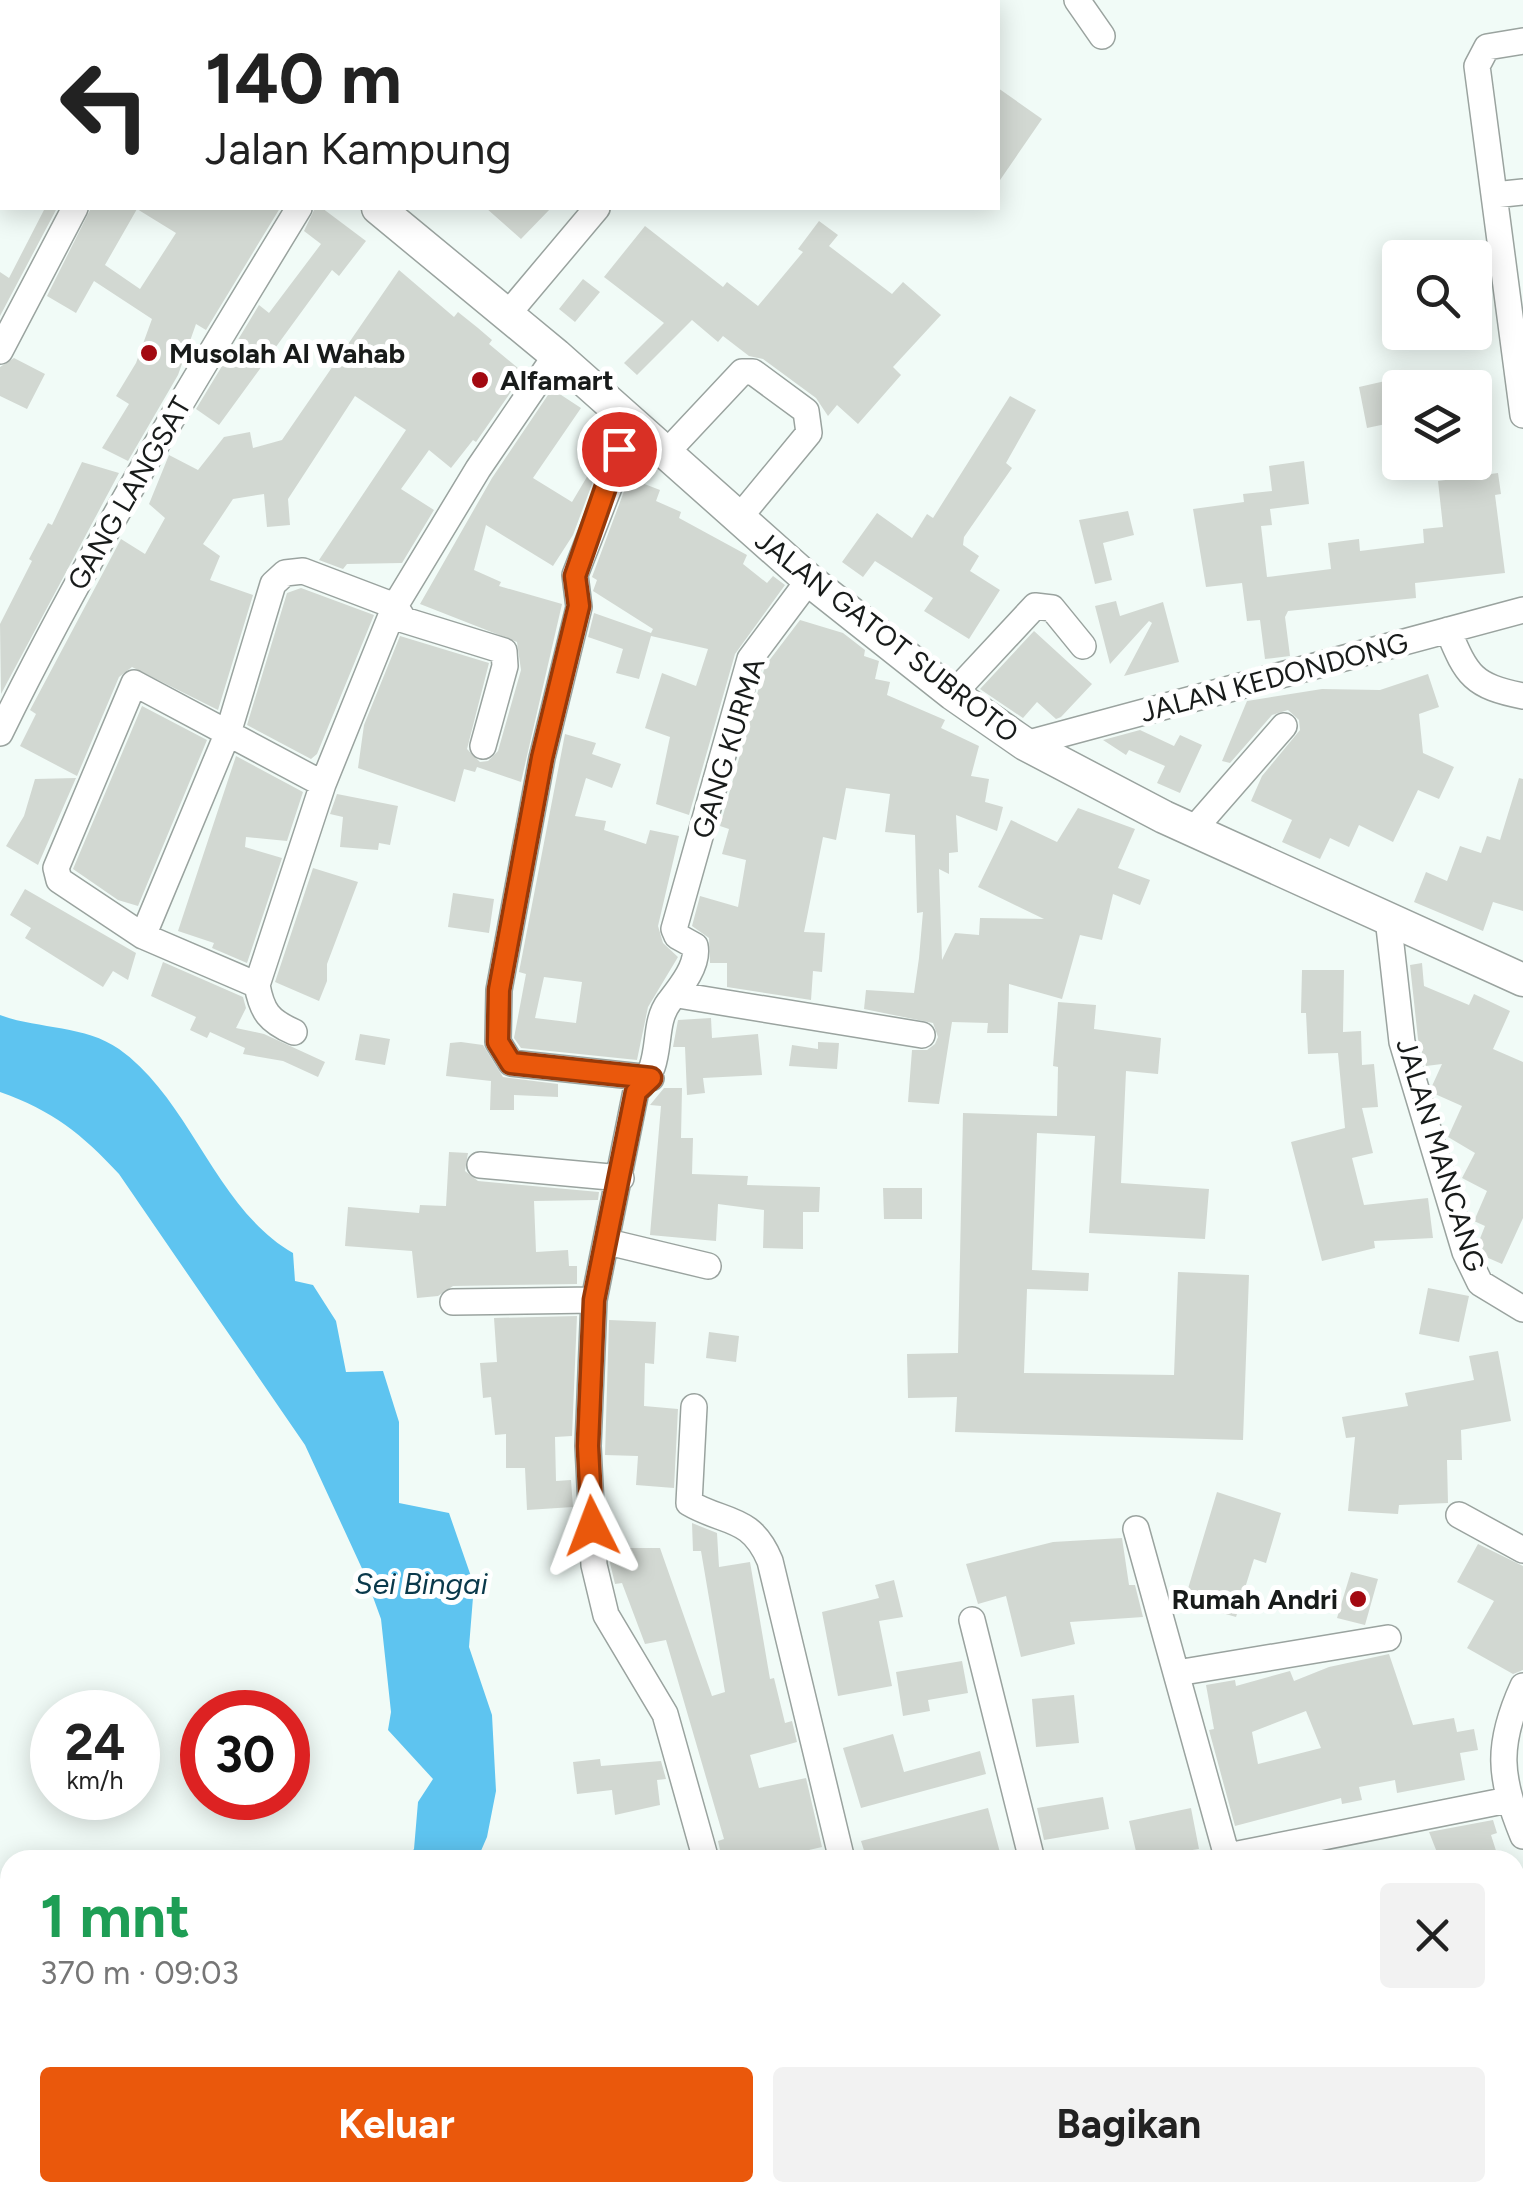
<!DOCTYPE html>
<html lang="id">
<meta charset="utf-8">
<style>
body{margin:0;font-family:Figtree,sans-serif;background:#f2f2f2;color:#222;height:100vh;display:flex;flex-direction:column;font-size:38px;white-space:nowrap}
*{box-sizing:border-box;margin:0}
p{font-size:32px;color:#767676}
.icon{flex:none;width:55px;height:55px;fill:none;stroke:currentColor;stroke-width:2;stroke-linecap:round;stroke-linejoin:round}
.map{position:relative;flex:1;overflow:hidden}
.drawer{position:absolute;left:0px;top:1850px;width:1525px;height:352px;display:flex;flex-direction:column;background:#fff;border-radius:30px 30px 0 0;box-shadow:0 5px 25px #0003}
.drawer>*{flex:none}
.guide{position:absolute;left:0px;top:0px;width:1000px;height:210px;box-shadow:0 5px 25px #0003;background:#fff;color:#222;overflow:hidden}
.controls{position:absolute;left:1382px;top:240px;display:grid;gap:20px}
.controls a{display:grid;place-items:center;width:110px;height:110px;border-radius:10px;background:#fff;box-shadow:0 5px 25px #0003;font-size:50px}
.speed{position:absolute;left:30px;top:1690px;display:flex;gap:20px;font-size:50px;font-weight:700;text-align:center}
.speed>*{display:grid;place-content:center;width:130px;height:130px;border-radius:50%;background:#fff;box-shadow:0 5px 25px #0003;line-height:1}
.speed small{font-size:25px;font-weight:400}
.speed .limit{border:15px solid #d22;background:#fff;color:#111}
.pin{position:absolute;display:grid;place-items:center;width:85px;height:85px;color:#fff;margin:-42px;border:5px solid #fff;border-radius:50%;box-shadow:0 2px 10px #0007}
.me{position:absolute;width:110px;margin:-55px;rotate:357deg;stroke-linejoin:round;filter:drop-shadow(0 0 8px #0008)}
.turn{display:flex;align-items:center;gap:35px;height:210px;padding:0 40px;font-size:45px}
.turn .icon{width:130px;height:130px;stroke-width:2.5}
.turn b{display:block;font-size:70px;line-height:85px}
.round{display:grid;place-items:center;flex:none;width:105px;height:105px;border-radius:10px;background:#f2f2f2}
.summary{display:flex;align-items:center;justify-content:space-between;height:170px;padding:0 40px}
h1{font-size:60px;font-weight:700;line-height:75px;color:#1e9e55}
.button{display:flex;gap:20px;margin-top:auto;padding:20px 40px}
.button a{flex:1;height:115px;border-radius:10px;background:#ea580c;color:#fff;font-size:40px;font-weight:700;line-height:115px;text-align:center}
.button a+a{background:#f2f2f2;color:#222}
.map>svg:first-child{display:block}
.water{fill:#5ec4f0}
.building{fill:#d2d8d2;fill-rule:evenodd}
.lines{fill:none;stroke-linecap:round;stroke-linejoin:round}
.minor-casing{stroke:#9aa39f;stroke-width:28}
.major-casing{stroke:#9aa39f;stroke-width:35}
.minor{stroke:#fff;stroke-width:25}
.major{stroke:#fff;stroke-width:32}
.route-casing{stroke:#983908;stroke-width:25}
.route{stroke:#ea580c;stroke-width:18}
.poi-dot{fill:#a30911;stroke:#fff;stroke-width:4}
.labels{text-anchor:middle;stroke-width:10;stroke-linejoin:round;paint-order:stroke}
.poi-label{font-size:28px;font-weight:bold;fill:#181b1a;stroke:#fff;text-anchor:start}
.street-label{font-size:28px;fill:#181b1a;stroke:#fff}
.water-label{font-size:30px;font-style:italic;fill:#0a394b;stroke:#fff}
</style>
<div class="map">
<svg width="1523" height="2201" viewBox="0 0 1523 2201">
<rect width="100%" height="100%" fill="#f1fbf7"/>
<!-- water -->
<path class="water" d="M 0,1015 C 37,1029 85,1025 119,1049 C 191,1100 215,1208 293,1253 L 295,1281 L 313,1285 L 336,1321 L 346,1372 L 383,1371 L 399,1422 L 399,1503 L 449,1513 L 474,1585 L 469,1647 L 492,1715 L 496,1791 L 487,1837 L 477,1860 L 406,1860 L 414,1849 L 418,1802 L 433,1779 L 388,1730 L 391,1712 L 381,1619 L 365,1575 L 305,1445 L 119,1174 C 81,1133 53,1111 0,1092 Z
M 0,1952 L 10,1956 L 10,2076 L 0,2072 Z"/>
<!-- building -->
<path class="building" d="M 998,88 L 1042,119 L 998,183 Z
M 45,208 L 57,208 L 0,316 L 0,272 L 9,278 Z
M 91,208 L 280,208 L 206,330 L 196,324 L 178,375 L 128,461 L 102,448 L 129,404 L 116,396 L 136,363 L 152,319 L 94,281 L 76,313 L 47,296 ZM 137,209 L 176,233 L 140,289 L 105,265 Z
M 315,208 L 322,208 L 366,241 L 339,276 L 332,270 L 219,425 L 196,409 L 259,305 L 269,313 L 321,244 L 304,231 Z
M 486,208 L 551,208 L 521,239 Z
M 819,221 L 838,235 L 829,246 L 892,294 L 903,282 L 941,315 L 893,367 L 901,375 L 858,424 L 837,405 L 828,416 L 816,398 L 763,359 L 749,356 L 723,336 L 718,342 L 692,320 L 637,375 L 624,363 L 664,323 L 604,277 L 645,226 L 723,287 L 727,282 L 758,306 L 803,252 L 798,249 Z
M 399,270 L 454,317 L 458,312 L 478,328 L 492,340 L 489,344 L 524,373 L 476,442 L 473,440 L 451,468 L 429,450 L 401,489 L 434,510 L 402,563 L 347,564 L 343,569 L 319,560 L 406,430 L 355,396 L 288,499 L 290,525 L 267,527 L 264,494 L 233,499 L 203,544 L 220,556 L 210,580 L 253,595 L 218,710 L 132,667 L 119,677 L 77,776 L 20,746 L 36,714 L 30,710 L 121,539 L 145,554 L 165,518 L 149,504 L 169,455 L 198,470 L 224,437 L 250,432 L 253,448 L 282,440 Z
M 583,279 L 600,292 L 575,322 L 559,309 Z
M 14,358 L 45,374 L 27,409 L 0,396 L 0,367 Z
M 1394,379 L 1400,421 L 1367,428 L 1359,387 Z
M 552,389 L 581,408 L 533,478 L 572,502 L 594,465 L 598,468 L 573,535 L 553,566 L 486,525 L 474,570 L 501,582 L 499,586 L 562,604 L 521,782 L 477,767 L 475,772 L 464,769 L 455,802 L 358,768 L 364,725 L 400,636 L 489,663 L 467,749 L 480,762 L 488,761 L 498,751 L 521,670 L 517,642 L 420,604 L 492,478 Z
M 1010,396 L 1036,410 L 1006,463 L 1012,468 L 964,537 L 963,545 L 979,556 L 970,571 L 1000,590 L 969,639 L 924,611 L 933,598 L 875,561 L 863,577 L 842,562 L 877,513 L 912,538 L 927,514 L 933,518 Z
M 1304,461 L 1309,504 L 1270,509 L 1272,525 L 1261,526 L 1267,577 L 1331,569 L 1328,543 L 1359,539 L 1360,551 L 1424,543 L 1423,529 L 1443,527 L 1438,481 L 1498,473 L 1501,494 L 1495,495 L 1505,573 L 1415,583 L 1416,598 L 1288,611 L 1285,617 L 1290,656 L 1265,659 L 1260,620 L 1247,621 L 1242,583 L 1206,587 L 1193,509 L 1244,502 L 1243,494 L 1272,491 L 1269,466 Z
M 82,462 L 119,473 L 1,694 L 0,624 L 32,561 L 29,559 L 48,523 L 52,525 Z
M 629,478 L 660,490 L 656,501 L 681,512 L 679,518 L 747,555 L 743,564 L 767,583 L 773,576 L 785,585 L 735,654 L 689,815 L 656,804 L 670,737 L 645,728 L 662,673 L 696,686 L 708,649 L 651,636 L 639,679 L 616,673 L 623,649 L 588,637 L 594,613 L 651,633 L 653,629 L 593,591 L 597,580 L 592,577 Z
M 1128,511 L 1134,535 L 1103,543 L 1112,580 L 1095,584 L 1079,520 Z
M 301,588 L 374,615 L 317,754 L 311,759 L 247,725 L 287,593 Z
M 1116,601 L 1120,616 L 1163,602 L 1179,662 L 1124,676 L 1152,623 L 1149,621 L 1110,664 L 1095,606 Z
M 800,620 L 843,633 L 865,650 L 864,656 L 879,661 L 875,679 L 890,682 L 887,695 L 945,720 L 941,728 L 979,746 L 971,776 L 989,779 L 985,802 L 1003,807 L 997,831 L 956,815 L 958,852 L 949,853 L 949,874 L 939,869 L 942,960 L 955,933 L 979,935 L 980,918 L 1044,919 L 978,887 L 1011,820 L 1057,842 L 1078,808 L 1135,829 L 1118,868 L 1150,880 L 1140,905 L 1113,894 L 1102,940 L 1080,935 L 1062,999 L 1009,984 L 1008,1033 L 987,1033 L 988,1023 L 952,1022 L 939,1104 L 908,1102 L 912,1050 L 927,1050 L 935,1044 L 938,1037 L 933,1023 L 864,1009 L 866,990 L 914,993 L 919,958 L 923,912 L 917,913 L 915,835 L 885,832 L 890,794 L 846,788 L 836,840 L 823,837 L 804,932 L 825,933 L 822,972 L 813,971 L 811,1000 L 727,987 L 727,963 L 710,963 L 709,938 L 692,926 L 700,896 L 738,907 L 746,860 L 722,854 L 729,829 L 720,826 L 765,666 Z
M 1034,631 L 1092,684 L 1061,717 L 1056,719 L 1037,702 L 1023,718 L 980,689 Z
M 1428,674 L 1439,707 L 1419,714 L 1423,753 L 1454,767 L 1439,799 L 1418,790 L 1393,842 L 1359,825 L 1349,847 L 1330,838 L 1320,859 L 1282,842 L 1292,820 L 1251,801 L 1262,776 L 1300,730 L 1299,720 L 1288,710 L 1272,715 L 1230,763 L 1222,761 L 1247,701 L 1322,689 L 1380,690 Z
M 142,706 L 207,740 L 138,906 L 118,900 L 73,869 Z
M 1140,730 L 1174,746 L 1180,735 L 1202,745 L 1180,793 L 1157,783 L 1165,766 L 1129,750 L 1126,755 L 1103,740 Z
M 565,734 L 596,743 L 592,754 L 621,764 L 612,788 L 586,778 L 575,816 L 606,821 L 604,830 L 646,844 L 650,830 L 679,836 L 658,926 L 663,943 L 678,957 L 648,1007 L 637,1060 L 521,1048 L 514,1038 L 526,974 L 519,972 ZM 544,977 L 582,982 L 576,1023 L 535,1018 Z
M 236,756 L 303,792 L 287,841 L 246,837 L 245,847 L 282,858 L 247,963 L 212,948 L 214,943 L 178,931 Z
M 76,778 L 38,865 L 6,846 L 24,816 L 35,779 Z
M 1519,778 L 1523,779 L 1523,911 L 1493,902 L 1483,931 L 1414,902 L 1426,872 L 1447,881 L 1460,846 L 1481,853 L 1487,836 L 1500,840 Z
M 337,794 L 398,806 L 390,845 L 379,843 L 378,850 L 340,847 L 343,817 L 330,814 Z
M 313,868 L 358,882 L 327,964 L 327,981 L 319,1001 L 275,982 Z
M 25,889 L 136,953 L 128,980 L 113,971 L 103,987 L 25,938 L 31,928 L 10,915 Z
M 453,893 L 494,899 L 489,933 L 448,927 Z
M 163,962 L 243,997 L 246,1008 L 236,1028 L 264,1034 L 325,1062 L 318,1077 L 283,1061 L 243,1054 L 245,1048 L 210,1032 L 207,1038 L 190,1030 L 196,1017 L 151,996 Z
M 1422,963 L 1424,986 L 1469,1005 L 1474,994 L 1510,1011 L 1493,1049 L 1523,1062 L 1523,1218 L 1502,1264 L 1486,1257 L 1479,1241 L 1485,1226 L 1474,1221 L 1487,1191 L 1462,1178 L 1475,1153 L 1448,1137 L 1462,1106 L 1435,1094 L 1432,1086 L 1442,1064 L 1426,1066 L 1418,1039 L 1410,965 Z
M 1302,970 L 1344,970 L 1343,1032 L 1361,1031 L 1362,1065 L 1374,1064 L 1378,1107 L 1362,1108 L 1373,1153 L 1352,1158 L 1364,1205 L 1428,1198 L 1433,1238 L 1374,1241 L 1375,1248 L 1322,1261 L 1291,1142 L 1345,1128 L 1338,1053 L 1308,1054 L 1306,1013 L 1301,1013 Z
M 1058,1002 L 1096,1005 L 1094,1029 L 1161,1038 L 1158,1074 L 1126,1071 L 1121,1183 L 1209,1189 L 1205,1239 L 1089,1233 L 1095,1136 L 1037,1133 L 1032,1270 L 1089,1273 L 1088,1291 L 1027,1289 L 1024,1373 L 1174,1375 L 1178,1272 L 1249,1275 L 1243,1440 L 955,1432 L 957,1397 L 908,1398 L 907,1354 L 958,1353 L 963,1113 L 1057,1116 L 1058,1067 L 1053,1066 Z
M 711,1018 L 712,1038 L 758,1034 L 762,1075 L 703,1078 L 705,1093 L 687,1095 L 685,1047 L 673,1047 L 678,1020 Z
M 360,1034 L 390,1039 L 385,1065 L 355,1060 Z
M 461,1042 L 483,1045 L 503,1077 L 558,1084 L 558,1097 L 514,1095 L 514,1110 L 490,1110 L 491,1081 L 446,1076 L 450,1043 Z
M 818,1042 L 839,1043 L 837,1069 L 789,1066 L 792,1045 L 818,1049 Z
M 664,1088 L 682,1088 L 681,1138 L 693,1138 L 692,1174 L 748,1176 L 747,1185 L 820,1187 L 819,1212 L 803,1212 L 803,1249 L 763,1248 L 764,1210 L 718,1204 L 716,1241 L 650,1235 L 661,1106 L 650,1105 Z
M 449,1152 L 468,1153 L 465,1171 L 478,1181 L 599,1192 L 598,1200 L 534,1201 L 536,1252 L 568,1250 L 569,1266 L 577,1266 L 577,1284 L 453,1286 L 438,1296 L 417,1298 L 412,1251 L 345,1246 L 348,1207 L 419,1213 L 420,1205 L 446,1206 Z
M 883,1188 L 922,1188 L 922,1219 L 884,1219 Z
M 1428,1288 L 1469,1296 L 1459,1342 L 1419,1334 Z
M 577,1316 L 572,1436 L 555,1437 L 556,1481 L 571,1480 L 573,1507 L 527,1510 L 525,1468 L 506,1468 L 506,1434 L 495,1435 L 491,1397 L 483,1398 L 480,1363 L 497,1362 L 494,1318 Z
M 609,1320 L 656,1322 L 654,1364 L 645,1363 L 644,1406 L 678,1409 L 674,1488 L 636,1485 L 638,1456 L 605,1455 Z
M 709,1332 L 739,1336 L 736,1362 L 706,1358 Z
M 1498,1351 L 1511,1421 L 1461,1430 L 1462,1460 L 1447,1460 L 1448,1503 L 1399,1505 L 1398,1514 L 1348,1511 L 1355,1437 L 1346,1438 L 1342,1417 L 1408,1406 L 1405,1393 L 1474,1380 L 1469,1356 Z
M 1217,1492 L 1281,1513 L 1266,1563 L 1254,1559 L 1236,1617 L 1184,1602 Z
M 692,1523 L 717,1533 L 719,1567 L 750,1562 L 770,1679 L 774,1678 L 785,1723 L 792,1721 L 797,1742 L 750,1755 L 759,1788 L 806,1778 L 822,1847 L 766,1860 L 722,1860 L 718,1841 L 724,1839 L 666,1640 L 645,1644 L 622,1583 L 615,1584 L 610,1563 L 609,1548 L 660,1548 L 712,1696 L 725,1692 L 701,1551 L 693,1551 Z
M 1122,1538 L 1129,1585 L 1135,1585 L 1143,1617 L 1070,1622 L 1075,1644 L 1021,1657 L 1006,1596 L 978,1604 L 966,1564 L 1053,1542 Z
M 1478,1544 L 1523,1566 L 1523,1670 L 1513,1674 L 1467,1648 L 1494,1601 L 1457,1582 Z
M 1351,1572 L 1378,1579 L 1365,1625 L 1337,1618 Z
M 894,1580 L 903,1617 L 879,1621 L 892,1686 L 838,1696 L 822,1612 L 879,1598 L 875,1585 Z
M 1389,1654 L 1413,1725 L 1454,1718 L 1457,1732 L 1474,1729 L 1478,1750 L 1460,1753 L 1465,1780 L 1397,1793 L 1395,1780 L 1359,1787 L 1362,1800 L 1342,1804 L 1341,1798 L 1235,1826 L 1209,1730 L 1214,1729 L 1206,1685 L 1235,1680 L 1236,1686 L 1290,1671 L 1294,1681 L 1329,1667 ZM 1306,1711 L 1321,1748 L 1258,1764 L 1252,1732 Z
M 962,1661 L 968,1693 L 928,1700 L 930,1711 L 903,1716 L 896,1672 Z
M 1074,1695 L 1079,1743 L 1036,1747 L 1032,1699 Z
M 893,1734 L 904,1772 L 980,1751 L 986,1774 L 861,1808 L 843,1748 Z
M 600,1759 L 601,1766 L 661,1761 L 666,1779 L 657,1780 L 660,1805 L 615,1815 L 612,1790 L 577,1794 L 573,1762 Z
M 1103,1797 L 1109,1829 L 1044,1840 L 1037,1808 Z
M 988,1808 L 1002,1860 L 867,1860 L 861,1841 Z
M 1191,1808 L 1199,1849 L 1186,1851 L 1188,1860 L 1138,1860 L 1129,1821 Z
M 1493,1820 L 1497,1833 L 1491,1835 L 1499,1860 L 1440,1860 L 1429,1832 Z"/>
<g class="lines">
<defs>
<path id="minor" d="M 584,0 L 590,2
M 1077,0 L 1102,36
M 17,2 L 18,0
M 300,2 L 302,0
M 0,36 L 2,31
M 1523,41 L 1487,47 L 1477,66 L 1523,415
M 1494,195 L 1523,192
M 507,315 L 597,208
M 0,351 L 75,208
M 625,421 L 613,477 L 575,575 L 579,607 L 542,758 L 499,990 L 498,1042 L 511,1063 L 651,1078
M 666,453 L 742,372 L 753,372 L 806,411 L 809,433 L 738,519
M 1448,630 C 1467,676 1473,686 1523,696
M 953,694 L 1035,606 L 1052,608 L 1083,646
M 0,733 C 89,551 194,380 299,208
M 1025,744 L 1523,610
M 1194,829 L 1284,726
M 1388,918 L 1402,1042 L 1465,1252 L 1480,1283 L 1523,1309
M 143,936 L 229,730 L 273,584 L 285,573 L 303,571 L 395,606 L 404,620 L 504,651 L 505,666 L 483,746
M 257,985 L 143,936 L 59,880 L 56,868 L 134,683 L 323,784
M 678,995 L 922,1035
M 294,1032 C 269,1021 262,1012 257,985 L 323,784 L 395,606 L 478,469 L 556,355
M 480,1165 L 621,1178
M 608,1242 L 708,1266
M 453,1302 L 594,1300
M 694,1407 L 689,1503 C 725,1524 751,1515 770,1561 L 842,1860
M 1459,1515 L 1523,1550
M 1136,1529 L 1228,1860
M 972,1620 L 1032,1860
M 1177,1673 L 1388,1638
M 1523,1686 C 1496,1745 1499,1777 1523,1836
M 1228,1856 L 1508,1800
M 706,1860 L 665,1714 L 606,1615 L 594,1565 L 588,1446 L 594,1300 L 636,1091 C 666,1065 650,1027 669,1002 C 680,988 699,965 695,946 L 677,936 L 674,929 L 750,659 L 809,580
M 1515,2004 L 1523,2002
M 855,2192 L 858,2201
M 1045,2192 L 1048,2201
M 1187,2192 L 1190,2201
M 1482,2192 L 1484,2201
M 758,2201 L 795,2192"/>
<path id="major" d="M 148,0 L 152,2
M 378,208 L 556,355 L 809,580 L 953,694 L 1025,744 L 1164,817 L 1523,980"/>
</defs>
<!-- minor casing -->
<use href="#minor" class="minor-casing"/>
<!-- major casing -->
<use href="#major" class="major-casing"/>
<!-- minor -->
<use href="#minor" class="minor"/>
<!-- major -->
<use href="#major" class="major"/>
</g>
<g class="lines">
<defs>
<path id="route" d="M 592,1526 L 588,1446 L 594,1300 L 636,1092 L 651,1078 L 511,1063 L 498,1042 L 499,990 L 542,758 L 579,606 L 575,576 L 619,449"/>
</defs>
<!-- route casing -->
<use href="#route" class="route-casing"/>
<!-- route -->
<use href="#route" class="route"/>
</g>
<!-- markers -->
<g class="poi-dot">
<circle cx="149" cy="353" r="10"/>
<circle cx="480" cy="380" r="10"/>
<circle cx="1358" cy="1599" r="10"/>
</g>
<g class="labels">
<!-- poi labels -->
<g class="poi-label">
<text x="169" y="363">Musolah Al Wahab</text>
<text x="500" y="390">Alfamart</text>
<text x="1338" y="1609" text-anchor="end">Rumah Andri</text>
</g>
<!-- street labels -->
<g class="street-label">
<text transform="translate(129 493) rotate(-60)" y="10">GANG LANGSAT</text>
<text transform="translate(887 636) rotate(38)" y="10">JALAN GATOT SUBROTO</text>
<text transform="translate(1274 677) rotate(-15)" y="10">JALAN KEDONDONG</text>
<text transform="translate(728 748) rotate(-73)" y="10">GANG KURMA</text>
<text transform="translate(1441 1155) rotate(73)" y="10">JALAN MANCANG</text>
</g>
<!-- water labels -->
<g class="water-label">
<text x="421" y="1594">Sei Bingai</text>
</g>
</g>
</svg>
<div class="controls">
<a><svg class="icon" aria-label="search" viewBox="0 0 24 24"><circle cx="10" cy="10" r="6"/><path d="M15 15l6 6"/></svg></a>
<a><svg class="icon" aria-label="layers" viewBox="0 0 24 24"><path d="M12 4l9 5-9 5-9-5zM3 14l9 5 9-5"/></svg></a>
</div>
<div class="speed"><div>24<small>km/h</small></div><div class="limit">30</div></div>
<div class="pin" style="left:619px;top:449px;background:#d93025"><svg class="icon" aria-label="arrive" viewBox="0 0 24 24"><path d="M6 21V4h12l-3 4 3 4H6"/></svg></div>
<svg class="me" style="left:592px;top:1526px" viewBox="-20 -20 40 40"><path d="M0-17L14 15 0 8-14 15z" fill="#ea580c" stroke="#fff" stroke-width="4"/></svg>
<div class="guide">
<div class="turn"><svg class="icon" aria-label="left" viewBox="0 0 24 24"><path d="M17 20v-9H6M10 6l-5 5 5 5"/></svg><div><b>140 m</b>Jalan Kampung</div></div>
</div>
<section class="drawer">
<div class="summary"><div><h1>1 mnt</h1><p>370 m · 09:03</p></div><a class="round"><svg class="icon" aria-label="close" viewBox="0 0 24 24"><path d="M6 6l12 12M18 6L6 18"/></svg></a></div>
<div class="button"><a>Keluar</a><a>Bagikan</a></div>
</section>
</div>
